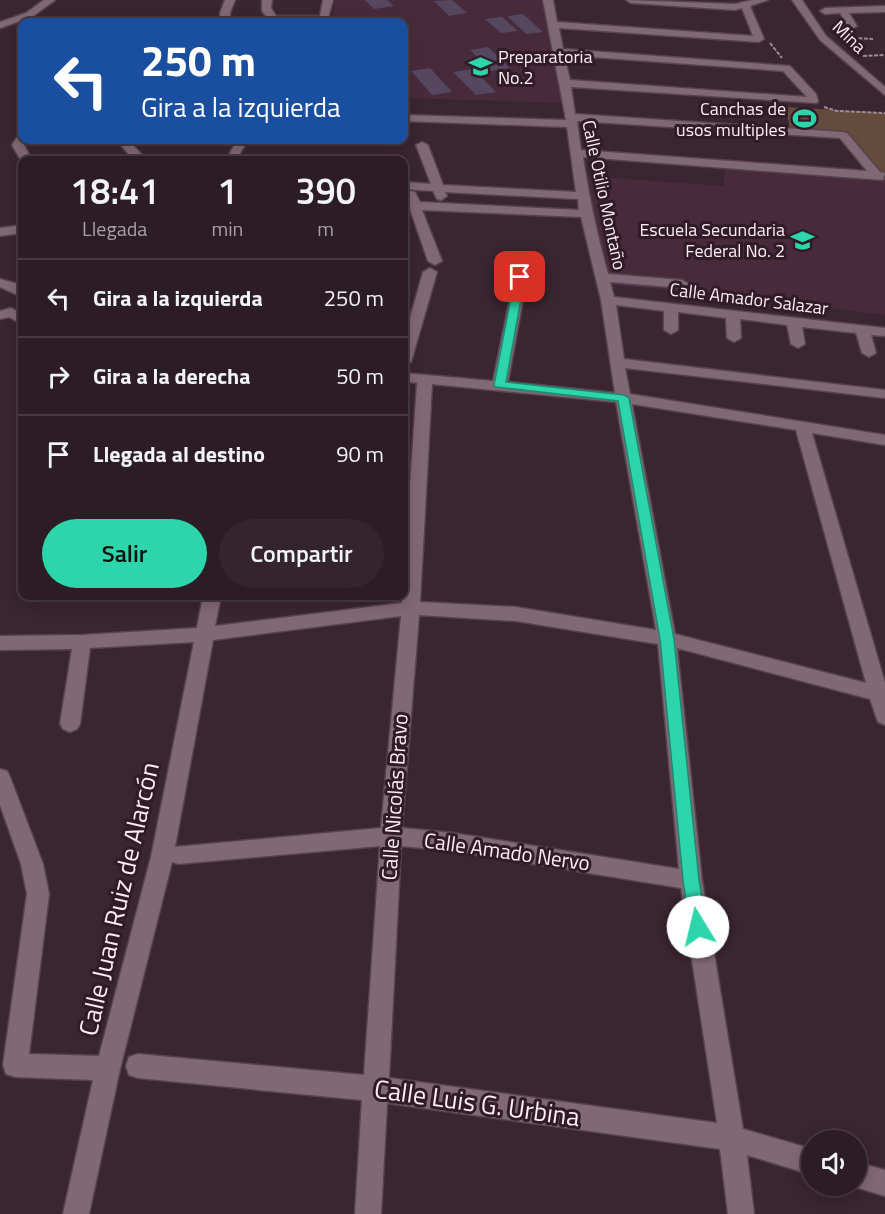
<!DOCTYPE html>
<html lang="es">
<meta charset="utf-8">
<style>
body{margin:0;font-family:"Titillium Web",sans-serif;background:#34252c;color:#f1f3f6;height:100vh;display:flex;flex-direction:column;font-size:22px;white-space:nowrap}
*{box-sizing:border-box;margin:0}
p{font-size:20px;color:#a6a1a6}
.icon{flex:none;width:33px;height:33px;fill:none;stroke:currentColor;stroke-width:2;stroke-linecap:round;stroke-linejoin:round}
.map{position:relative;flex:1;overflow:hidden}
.details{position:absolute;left:18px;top:156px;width:390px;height:444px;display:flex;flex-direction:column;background:#2c1c24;border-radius:12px;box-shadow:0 3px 15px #0003,0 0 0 2px #483a41}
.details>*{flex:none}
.banner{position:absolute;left:18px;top:18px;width:390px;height:126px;border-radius:12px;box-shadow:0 3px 15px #0003,0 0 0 2px #483a41;background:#1a4fa0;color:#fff;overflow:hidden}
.tools{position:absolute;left:801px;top:1130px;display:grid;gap:12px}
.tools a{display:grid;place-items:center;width:66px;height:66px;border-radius:50%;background:#2c1c24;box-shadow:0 3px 15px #0003,0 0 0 2px #483a41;font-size:30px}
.pin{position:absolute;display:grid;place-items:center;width:51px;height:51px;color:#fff;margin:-26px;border-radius:12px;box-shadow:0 3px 9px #0006}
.me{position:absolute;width:66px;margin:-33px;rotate:351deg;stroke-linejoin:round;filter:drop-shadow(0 0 4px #0008)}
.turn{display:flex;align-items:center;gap:21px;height:126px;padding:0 24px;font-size:27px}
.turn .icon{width:78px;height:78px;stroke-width:2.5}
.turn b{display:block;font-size:42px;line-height:51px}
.eta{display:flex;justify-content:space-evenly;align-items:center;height:102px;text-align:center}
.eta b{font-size:36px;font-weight:600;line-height:42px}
.primary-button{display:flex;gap:12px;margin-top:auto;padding:12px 24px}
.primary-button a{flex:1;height:69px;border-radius:36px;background:#2dd5ab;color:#111;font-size:24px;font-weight:600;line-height:69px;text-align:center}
.primary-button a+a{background:#34252c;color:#f1f3f6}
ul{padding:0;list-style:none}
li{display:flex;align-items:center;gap:18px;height:78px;padding:0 24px;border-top:2px solid #483a41}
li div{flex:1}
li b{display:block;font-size:22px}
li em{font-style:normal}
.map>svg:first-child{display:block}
.built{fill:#482b3b}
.green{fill:#644b3b}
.building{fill:#564761}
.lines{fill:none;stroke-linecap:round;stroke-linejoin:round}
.minor-casing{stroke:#55434d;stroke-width:3}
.path{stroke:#9c8b94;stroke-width:2;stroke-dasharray:4 1.5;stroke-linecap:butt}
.minor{fill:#816875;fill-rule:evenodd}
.route{fill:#2dd5ab;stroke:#1d8a6f;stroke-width:1.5}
.labels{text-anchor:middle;stroke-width:6;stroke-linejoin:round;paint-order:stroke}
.far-street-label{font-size:18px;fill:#fbecf4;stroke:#301b27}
.far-poi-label{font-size:18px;fill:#fbecf4;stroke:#301b27;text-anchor:end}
.street-label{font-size:21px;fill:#fbecf4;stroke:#301b27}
.near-street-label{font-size:26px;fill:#fbecf4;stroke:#301b27}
</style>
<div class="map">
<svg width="885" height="1214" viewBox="0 0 885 1214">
<rect width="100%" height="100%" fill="#3a2530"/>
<!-- built -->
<path class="built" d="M 335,0 L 543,0 L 564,103 L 404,98 L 404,22 L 332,22 Z
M 725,165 L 885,179 L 885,315 L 718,294 L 609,285 L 585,176 L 724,186 Z"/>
<!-- green -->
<path class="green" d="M 786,107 L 885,113 L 885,176 L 876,175 L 843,135 L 790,130 Z"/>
<!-- building -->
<path class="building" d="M 365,0 L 387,0 L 394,6 L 374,9 Z
M 452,0 L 467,13 L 449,16 L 434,1 Z
M 523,14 L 543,32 L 526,34 L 507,16 Z
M 502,17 L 518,31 L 501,33 L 485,19 Z
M 488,47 L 510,68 L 491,71 L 470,50 Z
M 430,68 L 452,92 L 432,95 L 411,71 Z
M 473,69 L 496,92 L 476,95 L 453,72 Z"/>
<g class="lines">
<defs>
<path id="minor" d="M 44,0 L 55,0 L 32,17 L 0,28 L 0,22 L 26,13 Z
M 225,0 L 235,0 L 230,13 L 230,22 L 221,22 L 220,13 Z
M 262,0 L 272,0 L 271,8 L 276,16 L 320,16 L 323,0 L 333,0 L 327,22 L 270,21 L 262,11 Z
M 543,0 L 553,0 L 557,22 L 753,36 L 742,8 L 735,10 L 631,3 L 626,0 L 735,4 L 752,0 L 768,0 L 750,6 L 764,39 L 759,42 L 559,28 L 563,49 L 790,66 L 816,94 L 818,101 L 817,103 L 571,87 L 575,114 L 843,132 L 847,133 L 880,172 L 885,173 L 883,180 L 583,157 C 589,197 597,234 608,274 L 682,280 L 689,284 L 682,288 L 610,282 L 614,297 L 885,328 L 885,336 L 871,335 L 876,353 L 869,357 L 862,353 L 856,333 L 802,327 L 805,344 L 798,348 L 791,344 L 787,325 L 740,319 L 741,338 L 734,342 L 727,338 L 726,318 L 678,312 L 678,330 L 671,334 L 664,330 L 664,311 L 616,305 L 624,359 L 885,390 L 885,398 L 625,368 L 630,394 L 885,435 L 885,445 L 812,433 L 885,683 L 885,725 L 878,722 L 870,699 L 677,648 L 702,880 L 743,1129 L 812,1149 L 812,1175 L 747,1155 L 754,1214 L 728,1214 L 720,1149 L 387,1103 L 381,1214 L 355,1214 L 362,1100 L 138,1078 L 129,1075 L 126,1066 L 129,1057 L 138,1054 L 364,1075 L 380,846 L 178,864 L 172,862 L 120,1069 L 89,1214 L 63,1214 L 93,1080 L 15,1077 L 6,1074 L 3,1065 L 27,894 L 21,864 L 0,805 L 0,769 L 7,771 L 10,777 L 43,864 L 49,894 L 29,1054 L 99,1056 L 151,857 L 194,642 L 90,648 L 80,724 L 77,729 L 70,732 L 63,729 L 60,724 L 72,649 L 0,650 L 0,636 L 82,635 L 197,628 L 203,596 L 221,596 L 215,626 L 402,603 L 417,383 L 404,381 L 404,373 L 493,381 L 515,274 L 520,273 L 527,277 L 508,382 L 615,393 L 601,300 L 581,217 L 422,210 L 442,261 L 435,265 L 428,261 L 410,209 L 404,209 L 404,201 L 407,201 L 405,195 L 411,191 L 415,192 L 420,202 L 579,210 L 578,199 L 445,192 L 447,196 L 441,200 L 437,199 L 433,191 L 404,189 L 404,182 L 431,184 L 416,145 L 422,142 L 428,145 L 443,185 L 576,192 L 567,127 L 404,121 L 404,115 L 566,120 ZM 564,55 L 783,71 L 807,97 L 570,80 ZM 577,121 L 840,138 L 867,171 L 581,150 ZM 432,384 L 616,402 L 656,630 L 516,607 L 420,602 ZM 632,404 L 796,430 L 866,683 L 675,634 ZM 419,615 L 516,621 L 658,644 L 679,869 L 453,833 L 402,828 ZM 401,616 L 381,828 L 175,847 L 213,640 ZM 401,846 L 453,851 L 681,888 L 717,1123 L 389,1078 Z
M 792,0 L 802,0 L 826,36 L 885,87 L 885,95 L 820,40 Z
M 885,6 L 885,12 L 849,13 L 857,26 L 852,29 L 849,28 L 840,13 L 825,14 L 820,11 L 825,8 Z
M 22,135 L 22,140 L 27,140 L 24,145 L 32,160 L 22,162 L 12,145 L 18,136 Z
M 117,140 L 128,140 L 142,155 L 141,160 L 131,160 L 130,156 Z
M 237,140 L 248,140 L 236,160 L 226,160 Z
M 22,225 L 22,233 L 0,236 L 0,228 Z
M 430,268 L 437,272 L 411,362 L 404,366 L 404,339 L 423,272 Z
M 0,279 L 22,285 L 22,297 L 0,287 Z
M 11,308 L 22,314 L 22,324 L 9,317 L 0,319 L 0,311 Z
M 856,1162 L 885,1170 L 885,1196 L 849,1185 L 856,1185 Z"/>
</defs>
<!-- minor casing -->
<use href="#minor" class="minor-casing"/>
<!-- path -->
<path class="path" d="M 853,38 L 873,39
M 770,43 L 782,58
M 863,56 L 885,55
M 824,107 L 837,111 L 885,113"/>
<!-- minor -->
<use href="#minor" class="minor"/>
</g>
<!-- route -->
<path class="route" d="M 520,274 L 525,277 L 506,382 L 624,395 L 629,398 L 674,639 L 699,880 L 707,927 L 704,932 L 698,935 L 692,932 L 690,927 L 683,880 L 660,639 L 618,401 L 496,387 L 494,385 L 515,277 Z"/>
<!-- icons -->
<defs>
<symbol id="school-bare" viewBox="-9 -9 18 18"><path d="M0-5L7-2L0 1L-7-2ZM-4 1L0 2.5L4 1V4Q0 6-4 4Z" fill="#2dd5ab" stroke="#301b27" stroke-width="2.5" paint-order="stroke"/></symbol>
<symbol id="stadium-bare" viewBox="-9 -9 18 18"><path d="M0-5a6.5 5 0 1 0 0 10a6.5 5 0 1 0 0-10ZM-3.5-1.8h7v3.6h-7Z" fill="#2dd5ab" stroke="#301b27" stroke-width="2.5" paint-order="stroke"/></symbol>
</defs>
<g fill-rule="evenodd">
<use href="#school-bare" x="464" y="50" width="33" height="33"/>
<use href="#stadium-bare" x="788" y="102" width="33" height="33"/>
<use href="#school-bare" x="786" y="224" width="33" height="33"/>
</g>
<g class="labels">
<!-- far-street labels -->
<g class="far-street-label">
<text transform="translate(849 37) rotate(44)" y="6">Mina</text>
<text transform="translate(604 195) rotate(78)" y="6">Calle Otilio Montaño</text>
<text transform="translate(749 299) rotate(7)" y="6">Calle Amador Salazar</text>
</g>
<!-- far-poi labels -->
<g class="far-poi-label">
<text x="498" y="63" text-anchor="start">Preparatoria<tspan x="498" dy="21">No.2</tspan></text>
<text x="786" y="115">Canchas de<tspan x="786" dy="21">usos multiples</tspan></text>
<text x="785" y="236">Escuela Secundaria<tspan x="785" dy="21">Federal No. 2</tspan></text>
</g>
<!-- street labels -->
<g class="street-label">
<text transform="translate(395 797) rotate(-86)" y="7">Calle Nicolás Bravo</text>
<text transform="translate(507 852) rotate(8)" y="7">Calle Amado Nervo</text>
</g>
<!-- near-street labels -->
<g class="near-street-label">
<text transform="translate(119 899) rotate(-77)" y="9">Calle Juan Ruiz de Alarcón</text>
<text transform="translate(477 1103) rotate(8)" y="9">Calle Luis G. Urbina</text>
</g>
</g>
</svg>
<div class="tools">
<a><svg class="icon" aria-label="sound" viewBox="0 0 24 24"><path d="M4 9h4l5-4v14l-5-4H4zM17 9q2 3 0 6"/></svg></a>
</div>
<div class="pin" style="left:520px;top:277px;background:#d93025"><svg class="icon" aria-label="arrive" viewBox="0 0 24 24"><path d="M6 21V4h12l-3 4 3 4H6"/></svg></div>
<svg class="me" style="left:698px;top:927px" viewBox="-20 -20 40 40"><circle r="19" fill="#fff"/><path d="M0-13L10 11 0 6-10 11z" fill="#2dd5ab"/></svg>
<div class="banner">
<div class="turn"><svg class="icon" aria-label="left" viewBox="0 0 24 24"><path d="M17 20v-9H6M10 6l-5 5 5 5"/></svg><div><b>250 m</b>Gira a la izquierda</div></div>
</div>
<section class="details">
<div class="eta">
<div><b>18:41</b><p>Llegada</p></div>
<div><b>1</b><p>min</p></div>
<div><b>390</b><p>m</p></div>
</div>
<ul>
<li><svg class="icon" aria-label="left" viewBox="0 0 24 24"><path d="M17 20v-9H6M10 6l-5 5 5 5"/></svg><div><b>Gira a la izquierda</b></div><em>250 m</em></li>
<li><svg class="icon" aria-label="right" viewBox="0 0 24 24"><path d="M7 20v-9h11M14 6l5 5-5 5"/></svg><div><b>Gira a la derecha</b></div><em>50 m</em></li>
<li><svg class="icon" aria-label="arrive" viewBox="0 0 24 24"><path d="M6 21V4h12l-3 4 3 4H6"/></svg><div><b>Llegada al destino</b></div><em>90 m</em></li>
</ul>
<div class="primary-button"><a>Salir</a><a>Compartir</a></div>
</section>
</div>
